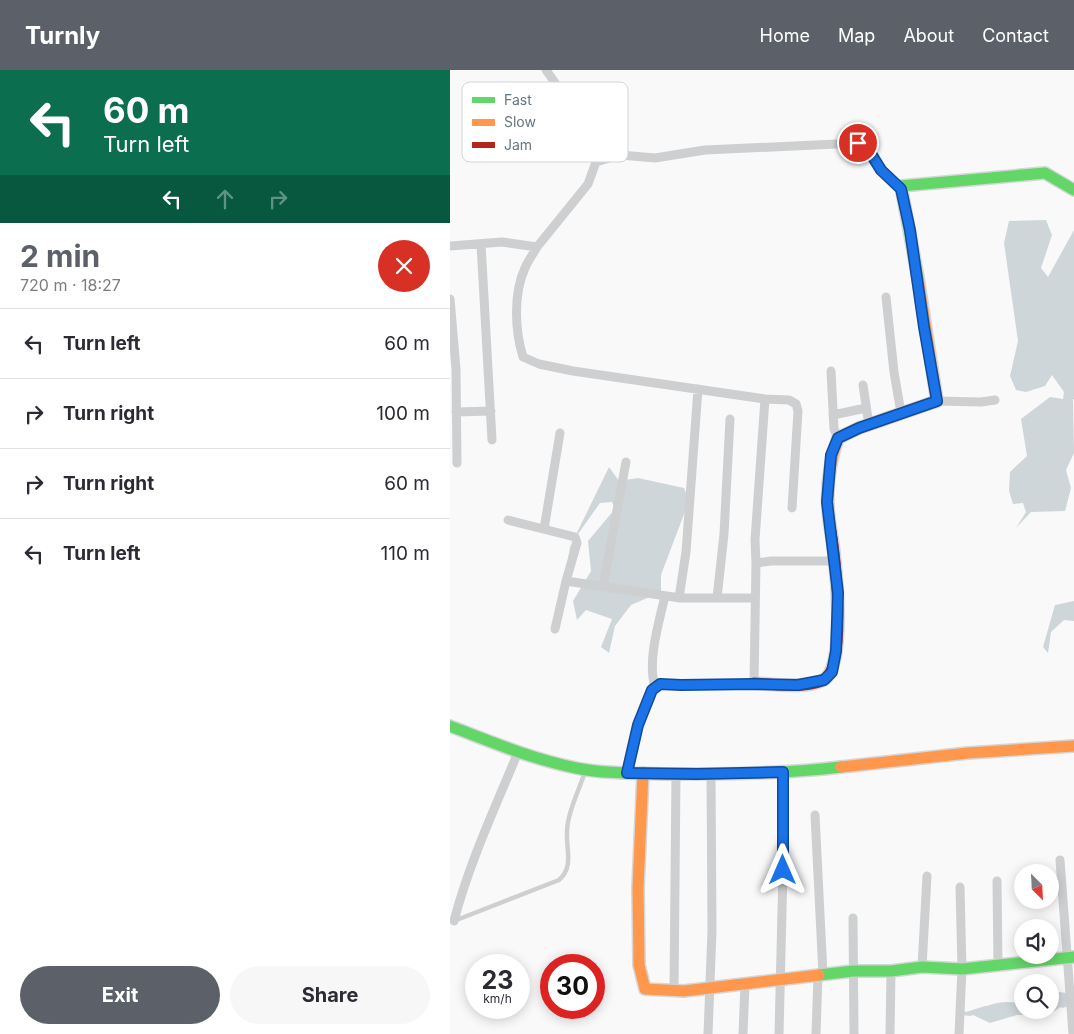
<!DOCTYPE html>
<meta charset="utf-8">
<style>
body{margin:0;font-family:Inter,sans-serif;background:#f7f7f7;color:#2b2b33;height:100vh;display:flex;flex-direction:column;font-size:19px;white-space:nowrap}
*{box-sizing:border-box;margin:0}
p{font-size:16px;color:#7c7c81}
.icon{flex:none;width:28px;height:28px;fill:none;stroke:currentColor;stroke-width:2;stroke-linecap:round;stroke-linejoin:round}
.map{position:relative;flex:1;overflow:hidden}
.details{display:flex;flex-direction:column;background:#fff;width:450px}
.details>*{flex:none}
.hud{background:#0b6e4f;color:#fff;overflow:hidden}
.needle{width:32px;rotate:156deg}
.controls{position:absolute;left:564px;top:794px;display:grid;gap:10px}
.controls a{display:grid;place-items:center;width:45px;height:45px;border-radius:50%;background:#fff;box-shadow:0 2px 12px #0003;font-size:25px}
.speed{position:absolute;left:15px;top:884px;display:flex;gap:10px;font-size:25px;font-weight:700;text-align:center}
.speed>*{display:grid;place-content:center;width:65px;height:65px;border-radius:50%;background:#fff;box-shadow:0 2px 12px #0003;line-height:1}
.speed small{font-size:12px;font-weight:400}
.speed .limit{border:8px solid #d22;background:#fff;color:#111}
.pin{position:absolute;display:grid;place-items:center;width:42px;height:42px;color:#fff;margin:-21px;border:2px solid #fff;border-radius:50%;box-shadow:0 1px 5px #0007}
.me{position:absolute;width:55px;margin:-28px;rotate:0deg;stroke-linejoin:round;filter:drop-shadow(0 0 4px #0008)}
.turn{display:flex;align-items:center;gap:18px;height:105px;padding:0 20px;font-size:22px}
.turn .icon{width:65px;height:65px;stroke-width:2.5}
.turn b{display:block;font-size:35px;line-height:42px}
.lanes{display:flex;align-items:center;height:48px;padding:0 20px;background:#0003;justify-content:center;gap:25px;direction:ltr}
.lanes .off{opacity:.35}
.round{display:grid;place-items:center;flex:none;width:52px;height:52px;border-radius:26px;background:#f7f7f7}
.overview{display:flex;align-items:center;justify-content:space-between;height:85px;padding:0 20px}
h1{font-size:30px;font-weight:700;line-height:38px;color:#5c6169}
.button{display:flex;gap:10px;margin-top:auto;padding:10px 20px}
.button a{flex:1;height:58px;border-radius:30px;background:#5c6169;color:#fff;font-size:20px;font-weight:700;line-height:58px;text-align:center}
.button a+a{background:#f7f7f7;color:#2b2b33}
ul{padding:0;list-style:none}
li{display:flex;align-items:center;gap:15px;height:70px;padding:0 20px;border-top:1px solid #e1e1e2}
li div{flex:1}
li b{display:block;font-size:19px}
li em{font-style:normal}
header{display:flex;align-items:center;gap:30px;box-sizing:border-box;height:70px;padding:0 25px;background:#5c6169;color:#fff}
header strong{font-size:24px}
nav{display:flex;gap:28px;margin-inline-start:auto;font-size:18px}
main{display:flex;flex:1;min-height:0}
.map>svg:first-child{display:block}
.water{fill:#ced6d9}
.lines{fill:none;stroke-linecap:round;stroke-linejoin:round}
.fast-casing{stroke:#d5d6d7;stroke-width:14}
.slow-casing{stroke:#d5d6d7;stroke-width:14}
.jam-casing{stroke:#d5d6d7;stroke-width:14}
.lane{stroke:#cecfd0;stroke-width:4.5}
.street{stroke:#cecfd0;stroke-width:9}
.fast{stroke:#63d668;stroke-width:11}
.slow{stroke:#ff974d;stroke-width:11}
.jam{stroke:#b3261e;stroke-width:11}
.route-casing{stroke:#114b97;stroke-width:12}
.route{stroke:#1a73e8;stroke-width:9}
.key{fill:#fff;stroke:#d1d6da;stroke-width:1}
.key-label{font-size:14px;fill:#657683}
</style>
<header>
<strong>Turnly</strong>
<nav><a>Home</a><a>Map</a><a>About</a><a>Contact</a></nav>
</header>
<main>
<section class="details">
<div class="hud">
<div class="turn"><svg class="icon" aria-label="left" viewBox="0 0 24 24"><path d="M17 20v-9H6M10 6l-5 5 5 5"/></svg><div><b>60 m</b>Turn left</div></div>
<div class="lanes"><svg class="icon" aria-label="left" viewBox="0 0 24 24"><path d="M17 20v-9H6M10 6l-5 5 5 5"/></svg><svg class="icon off" aria-label="ahead" viewBox="0 0 24 24"><path d="M12 20V5M6 11l6-6 6 6"/></svg><svg class="icon off" aria-label="right" viewBox="0 0 24 24"><path d="M7 20v-9h11M14 6l5 5-5 5"/></svg></div>
</div>
<div class="overview"><div><h1>2 min</h1><p>720 m · 18:27</p></div><a class="round" style="background:#d93025;color:#fff"><svg class="icon" aria-label="close" viewBox="0 0 24 24"><path d="M6 6l12 12M18 6L6 18"/></svg></a></div>
<ul>
<li><svg class="icon" aria-label="left" viewBox="0 0 24 24"><path d="M17 20v-9H6M10 6l-5 5 5 5"/></svg><div><b>Turn left</b></div><em>60 m</em></li>
<li><svg class="icon" aria-label="right" viewBox="0 0 24 24"><path d="M7 20v-9h11M14 6l5 5-5 5"/></svg><div><b>Turn right</b></div><em>100 m</em></li>
<li><svg class="icon" aria-label="right" viewBox="0 0 24 24"><path d="M7 20v-9h11M14 6l5 5-5 5"/></svg><div><b>Turn right</b></div><em>60 m</em></li>
<li><svg class="icon" aria-label="left" viewBox="0 0 24 24"><path d="M17 20v-9H6M10 6l-5 5 5 5"/></svg><div><b>Turn left</b></div><em>110 m</em></li>
</ul>
<div class="button"><a>Exit</a><a>Share</a></div>
</section>
<div class="map">
<svg width="624" height="964" viewBox="0 0 624 964">
<rect width="100%" height="100%" fill="#f9f9f9"/>
<!-- water -->
<path class="water" d="M 596,150 L 602,165 L 591,198 L 598,207 L 624,160 L 624,329 L 623,329 L 624,383 L 616,400 L 621,418 L 615,441 L 581,442 L 566,458 L 576,442 L 573,433 L 563,434 L 559,421 L 560,402 L 577,386 L 571,349 L 600,327 L 613,329 L 614,322 L 602,305 L 595,316 L 576,322 L 566,320 L 560,306 L 568,271 L 554,173 L 559,151 Z
M 159,397 L 169,411 L 188,408 L 234,418 L 239,431 L 211,505 L 211,522 L 181,535 L 165,556 L 159,583 L 151,577 L 162,549 L 136,540 L 127,550 L 123,531 L 141,501 L 138,471 L 165,439 L 162,432 L 150,433 L 128,464 L 117,496 L 120,477 Z
M 624,531 L 624,551 L 614,550 L 601,562 L 598,583 L 593,577 L 605,535 Z
M 610,922 L 616,923 L 624,933 L 613,938 L 611,937 L 598,945 L 567,945 L 540,953 L 523,945 L 520,946 L 512,945 L 513,941 L 516,942 L 535,936 L 537,936 C 549,931 561,931 572,934 L 572,940 L 600,940 L 600,924 Z"/>
<g class="lines">
<defs>
<path id="fast" d="M 468,208 L 451,116 L 595,103 L 624,120
M 0,656 C 41,672 82,689 126,698 C 154,704 185,703 213,704 C 272,704 333,704 391,697
M 369,905 L 403,901 L 441,901 L 472,897 L 512,899 L 624,887"/>
<path id="slow" d="M 381,462 C 375,430 377,399 388,368 L 409,358 L 487,331 L 468,208
M 391,697 L 518,683 L 624,676
M 193,703 L 188,818 L 189,895 L 195,919 L 234,921 L 369,905"/>
<path id="jam" d="M 304,613 C 321,614 362,620 376,608 C 396,590 386,489 381,462"/>
</defs>
<!-- fast casing -->
<use href="#fast" class="fast-casing"/>
<!-- slow casing -->
<use href="#slow" class="slow-casing"/>
<!-- jam casing -->
<use href="#jam" class="jam-casing"/>
<!-- lane -->
<path class="lane" d="M 4,851 L 109,810 C 124,797 116,780 117,762 C 117,744 129,720 135,702"/>
<!-- street -->
<path class="street" d="M 146,92 L 170,85 L 205,88 L 255,80 L 408,73 L 418,79 L 431,100 L 451,119
M 31,174 L 42,370
M 0,176 L 52,172 L 87,177 C 83,184 78,191 75,198 C 63,224 65,261 73,287 L 89,294 L 123,301 L 315,329 L 339,330 L 346,334 L 348,341 L 342,438
M 87,177 L 138,114 L 146,92 L 120,34 L 96,0
M 436,227 L 444,302 L 451,343
M 0,229 L 6,299 L 7,393
M 381,301 L 384,359 L 388,368
M 413,315 L 419,355
M 487,331 L 531,332 L 545,330
M 6,342 L 41,341
M 383,345 L 416,338
M 58,450 L 125,467 L 127,473 L 116,511
M 94,459 L 110,363
M 306,493 L 321,491 L 385,491
M 153,516 L 176,392
M 229,528 L 236,482 L 248,319
M 267,528 L 274,464 L 280,349
M 105,559 L 116,511 L 230,528 L 305,528
M 205,617 C 197,591 209,552 215,526
M 177,703 L 189,655 L 202,619 L 209,614 L 231,615 L 304,613 L 306,493 L 305,470 L 315,329
M 365,745 L 373,904
M 610,790 L 623,964
M 547,811 L 548,896
M 403,848 L 404,964
M 4,851 C 19,793 46,736 68,682
M 472,897 L 477,806
M 224,920 L 226,703
M 258,964 L 262,861 L 261,704
M 293,964 L 295,915
M 329,964 L 333,800 L 333,702
M 366,964 L 368,905
M 440,964 L 441,901
M 509,964 L 512,899 L 510,817"/>
<!-- fast -->
<use href="#fast" class="fast"/>
<!-- slow -->
<use href="#slow" class="slow"/>
<!-- jam -->
<use href="#jam" class="jam"/>
</g>
<g class="lines">
<defs>
<path id="route" d="M 333,800 L 333,702 L 247,704 L 177,703 L 188,655 L 202,620 L 210,614 L 231,615 L 304,614 L 348,615 L 374,610 L 382,602 L 386,581 L 388,523 L 377,432 L 381,385 L 388,368 L 409,358 L 487,331 L 474,257 L 460,160 L 451,119 L 431,100 L 418,79 L 408,73"/>
</defs>
<!-- route casing -->
<use href="#route" class="route-casing"/>
<!-- route -->
<use href="#route" class="route"/>
</g>
<!-- legend -->
<rect x="12" y="12" width="166" height="80" rx="8" class="key"/>
<rect x="22" y="27" width="23" height="6" fill="#63d668"/>
<rect x="22" y="49" width="23" height="7" fill="#ff974d"/>
<rect x="22" y="72" width="23" height="6" fill="#b3261e"/>
<g class="key-label">
<text x="54" y="35">Fast</text>
<text x="54" y="57">Slow</text>
<text x="54" y="80">Jam</text>
</g>
</svg>
<div class="controls">
<a><svg class="needle" viewBox="-14 -14 28 28"><path d="M0-13l5 13h-10z" fill="#e53935"/><path d="M0 13l5-13h-10z" fill="#7c7c81"/></svg></a>
<a><svg class="icon" aria-label="sound" viewBox="0 0 24 24"><path d="M4 9h4l5-4v14l-5-4H4zM17 9q2 3 0 6"/></svg></a>
<a><svg class="icon" aria-label="search" viewBox="0 0 24 24"><circle cx="10" cy="10" r="6"/><path d="M15 15l6 6"/></svg></a>
</div>
<div class="speed"><div>23<small>km/h</small></div><div class="limit">30</div></div>
<div class="pin" style="left:408px;top:73px;background:#d93025"><svg class="icon" aria-label="arrive" viewBox="0 0 24 24"><path d="M6 21V4h12l-3 4 3 4H6"/></svg></div>
<svg class="me" style="left:333px;top:800px" viewBox="-20 -20 40 40"><path d="M0-17L14 15 0 8-14 15z" fill="#1a73e8" stroke="#fff" stroke-width="4"/></svg>
</div>
</main>
